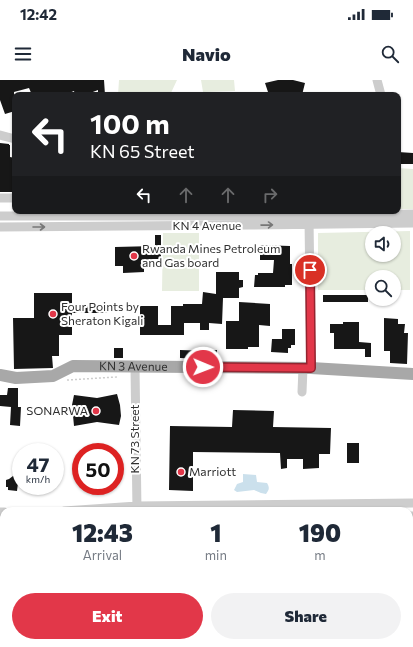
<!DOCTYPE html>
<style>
body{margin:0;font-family:Commissioner,sans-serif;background:#f2f2f3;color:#1f2937;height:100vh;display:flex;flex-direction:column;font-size:15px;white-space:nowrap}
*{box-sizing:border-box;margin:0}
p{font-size:13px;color:#747a83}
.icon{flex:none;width:22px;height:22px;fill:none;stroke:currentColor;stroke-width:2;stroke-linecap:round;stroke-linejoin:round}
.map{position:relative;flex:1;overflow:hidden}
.sheet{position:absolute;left:0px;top:427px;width:413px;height:140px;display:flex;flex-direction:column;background:#fff;border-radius:12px 12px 0 0;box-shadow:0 1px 3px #0004}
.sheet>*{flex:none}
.banner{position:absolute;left:12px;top:12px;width:389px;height:122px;border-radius:8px;box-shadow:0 1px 3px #0004;background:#202124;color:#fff;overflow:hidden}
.tools{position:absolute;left:365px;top:146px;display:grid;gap:8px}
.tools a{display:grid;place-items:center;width:36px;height:36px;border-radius:50%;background:#fff;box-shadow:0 1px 3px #0004;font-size:20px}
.speed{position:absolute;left:12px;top:363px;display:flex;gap:8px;font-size:20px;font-weight:700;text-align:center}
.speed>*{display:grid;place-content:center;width:52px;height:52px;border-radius:50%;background:#fff;box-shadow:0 1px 3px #0004;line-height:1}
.speed small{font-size:10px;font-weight:400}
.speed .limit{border:6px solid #d22;background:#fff;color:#111}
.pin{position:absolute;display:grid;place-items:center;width:34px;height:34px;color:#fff;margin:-17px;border:2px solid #fff;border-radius:50%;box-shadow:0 1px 4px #0007}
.me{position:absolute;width:44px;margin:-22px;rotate:91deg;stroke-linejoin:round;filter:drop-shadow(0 0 3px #0008)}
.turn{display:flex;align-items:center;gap:14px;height:84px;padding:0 12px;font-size:18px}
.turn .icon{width:52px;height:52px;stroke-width:2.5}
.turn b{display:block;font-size:28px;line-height:34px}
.lanes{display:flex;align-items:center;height:38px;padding:0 12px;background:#0003;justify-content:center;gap:20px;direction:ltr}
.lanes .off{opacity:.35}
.eta{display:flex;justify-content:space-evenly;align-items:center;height:68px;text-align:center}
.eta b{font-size:24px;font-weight:800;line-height:28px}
.cta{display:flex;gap:8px;margin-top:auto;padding:8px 12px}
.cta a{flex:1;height:46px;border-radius:24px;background:#e23749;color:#fff;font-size:16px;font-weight:800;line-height:46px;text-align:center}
.cta a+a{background:#f2f2f3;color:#1f2937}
.status{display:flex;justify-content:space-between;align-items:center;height:28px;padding:0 20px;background:#fff;direction:ltr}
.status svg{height:11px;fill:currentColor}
header{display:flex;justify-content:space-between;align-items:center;height:52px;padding:0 12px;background:#fff;font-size:18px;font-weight:800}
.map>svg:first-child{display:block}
.green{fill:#e7eddf;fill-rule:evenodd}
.water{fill:#cbe0ec}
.building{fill:#171717}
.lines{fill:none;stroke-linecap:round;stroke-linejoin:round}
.path{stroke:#cdcdcd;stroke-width:1.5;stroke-dasharray:2 2;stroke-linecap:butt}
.minor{stroke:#cdcdcd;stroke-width:9}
.major{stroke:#a8a8a8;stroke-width:12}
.oneway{stroke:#777}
.route-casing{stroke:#93242f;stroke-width:10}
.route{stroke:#e23749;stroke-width:7}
.poi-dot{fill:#e23749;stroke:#fff;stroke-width:1.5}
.labels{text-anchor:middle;stroke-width:4;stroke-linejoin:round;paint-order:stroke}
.street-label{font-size:12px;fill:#303030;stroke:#fff}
.poi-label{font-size:12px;fill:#303030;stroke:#fff;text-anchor:start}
</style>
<div class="status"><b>12:42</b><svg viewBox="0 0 49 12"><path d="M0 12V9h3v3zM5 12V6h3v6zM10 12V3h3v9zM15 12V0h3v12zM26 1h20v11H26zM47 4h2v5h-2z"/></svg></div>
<header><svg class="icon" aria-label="menu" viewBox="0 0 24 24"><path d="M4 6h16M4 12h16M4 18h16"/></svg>Navio<svg class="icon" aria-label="search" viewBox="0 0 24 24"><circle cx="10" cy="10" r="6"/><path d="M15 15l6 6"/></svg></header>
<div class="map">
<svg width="413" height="567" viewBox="0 0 413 567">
<rect width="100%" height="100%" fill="#fff"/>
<!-- green -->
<path class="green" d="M 119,0 L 177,0 L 170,15 L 154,15 L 153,12 L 151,15 L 118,15 Z
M 201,0 L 234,0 L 235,11 L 203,12 Z
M 398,88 L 413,89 L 413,129 L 398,129 Z
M 410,151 L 410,210 L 394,210 L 394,197 L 372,197 L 372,210 L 318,210 L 318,153 ZM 372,153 L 394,153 L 394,175 L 372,175 Z
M 163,153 L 199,153 L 199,211 L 162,211 Z"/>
<!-- water -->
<path class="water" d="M 243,394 L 256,395 L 257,402 L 267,403 C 270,408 269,410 266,414 L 261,413 L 254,410 L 237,412 L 234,410 L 237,404 L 243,402 Z"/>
<!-- building -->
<path class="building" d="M 0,0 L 104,0 L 105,15 L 98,15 L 98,10 L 85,15 L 75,15 L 74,11 L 64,15 L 32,15 L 29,8 L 14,12 L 15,31 L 5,34 L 0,20 Z
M 278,0 L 293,0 L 305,3 L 302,15 L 269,15 L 265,3 Z
M 0,63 L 9,64 L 9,65 L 10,65 L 10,77 L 15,78 L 15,112 L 0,112 Z
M 398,72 L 413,73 L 413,84 L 398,84 Z
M 155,155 L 161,155 L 161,179 L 153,179 L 153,185 L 144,186 L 144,192 L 123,193 L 123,186 L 115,186 L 115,167 L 155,166 Z
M 260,165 L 290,166 L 290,184 L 292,184 L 292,205 L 285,205 L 285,207 L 254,207 L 255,195 L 258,195 L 258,193 L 273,193 L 274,180 L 260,180 Z
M 216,192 L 239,192 L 239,200 L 243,200 L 243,207 L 239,208 L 239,218 L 223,218 L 222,244 L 209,243 L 209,250 L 200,250 L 200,243 L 184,243 L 184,255 L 140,255 L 140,226 L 158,226 L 158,245 L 171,245 L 171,226 L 183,226 L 183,224 L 202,224 L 203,212 L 216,214 Z
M 34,213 L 72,213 L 72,225 L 108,225 L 108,233 L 72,233 L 72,255 L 59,255 L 59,276 L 52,276 L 53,288 L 14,289 L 13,238 L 34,238 Z
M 323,215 L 368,215 L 368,222 L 323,222 Z
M 239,222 L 270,224 L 270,246 L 259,245 L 259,267 L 248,267 L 248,269 L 226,269 L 226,241 L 239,241 Z
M 384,238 L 398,239 L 398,244 L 405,244 L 404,253 L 408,253 L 407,284 L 390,283 L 390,271 L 384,271 Z
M 343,242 L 359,242 L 359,262 L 371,263 L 371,277 L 365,277 L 365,269 L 334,269 L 334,253 L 330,253 L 330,244 L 343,244 Z
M 282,249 L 295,249 L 295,265 L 291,265 L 291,268 L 288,268 L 288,273 L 271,272 L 272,259 L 282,259 Z
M 114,268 L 123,268 L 123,278 L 114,278 Z
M 180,270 L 209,271 L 209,270 L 217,270 L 217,280 L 180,278 Z
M 8,308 L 18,308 L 18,327 L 21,327 L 20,346 L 10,345 L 11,327 L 0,326 L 0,315 L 7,315 Z
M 117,314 L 120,325 L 121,336 L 119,345 L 97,342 L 74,346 L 72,325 L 74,315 L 97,318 Z
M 233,330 L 274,331 L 273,347 L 331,348 L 330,374 L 319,374 L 319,388 L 303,389 L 303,379 L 287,379 L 287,388 L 281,389 L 280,373 L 193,372 L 193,411 L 169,410 L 170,346 L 232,347 Z
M 347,363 L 359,363 L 359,383 L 347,383 Z
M 14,386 L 20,387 L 17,411 L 8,410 L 8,407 L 6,407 L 6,400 L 9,399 L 13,396 Z"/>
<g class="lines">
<!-- path -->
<path class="path" d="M 67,300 L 117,297"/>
<!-- minor -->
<path class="minor" d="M 377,0 L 381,15
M 0,55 L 15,59
M 0,118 L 15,118
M 0,136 L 309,136 L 413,134
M 309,139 L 311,288
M 0,147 L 248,145 L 413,143
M 135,287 L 137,431
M 302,312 L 303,288
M 64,431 L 137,426 L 413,423
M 0,432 L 4,432
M 409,436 L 413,436
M 0,512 L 4,511
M 136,563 L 136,567"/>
<!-- major -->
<path class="major" id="s1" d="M 0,295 L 16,298 L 53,296 L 73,286 L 311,288 L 413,294"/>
</g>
<!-- one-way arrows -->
<defs><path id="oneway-shaft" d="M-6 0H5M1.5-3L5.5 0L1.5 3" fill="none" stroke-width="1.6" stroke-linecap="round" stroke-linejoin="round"/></defs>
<g class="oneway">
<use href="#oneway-shaft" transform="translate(267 145) rotate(-1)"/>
<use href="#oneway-shaft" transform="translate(39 147)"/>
</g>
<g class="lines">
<defs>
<path id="route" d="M 203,287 L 311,288 L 310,190"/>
</defs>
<!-- route casing -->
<use href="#route" class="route-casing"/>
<!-- route -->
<use href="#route" class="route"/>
</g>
<!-- markers -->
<g class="poi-dot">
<circle cx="134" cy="176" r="4"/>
<circle cx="53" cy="234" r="4"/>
<circle cx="96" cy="331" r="4"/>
<circle cx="181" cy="392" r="4"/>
</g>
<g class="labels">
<!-- street labels -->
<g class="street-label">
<text x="207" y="150">KN 4 Avenue</text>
<text dy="4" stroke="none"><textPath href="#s1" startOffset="136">KN 3 Avenue</textPath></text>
<text transform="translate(135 359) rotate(-90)" y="4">KN 73 Street</text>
</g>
<!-- poi labels -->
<g class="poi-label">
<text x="142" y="173">Rwanda Mines Petroleum<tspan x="142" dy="14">and Gas board</tspan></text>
<text x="61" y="231">Four Points by<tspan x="61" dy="14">Sheraton Kigali</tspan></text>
<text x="88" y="335" text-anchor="end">SONARWA</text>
<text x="189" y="396">Marriott</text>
</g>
</g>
</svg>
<div class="tools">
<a><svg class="icon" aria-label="sound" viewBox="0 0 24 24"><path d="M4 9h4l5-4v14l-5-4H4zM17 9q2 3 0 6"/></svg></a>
<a><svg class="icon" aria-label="search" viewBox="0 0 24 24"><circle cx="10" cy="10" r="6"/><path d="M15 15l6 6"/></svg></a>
</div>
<div class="speed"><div>47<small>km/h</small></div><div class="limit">50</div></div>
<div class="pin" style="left:310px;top:190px;background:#d93025"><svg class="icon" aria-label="arrive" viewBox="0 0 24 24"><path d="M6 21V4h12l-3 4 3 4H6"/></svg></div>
<svg class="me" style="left:203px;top:287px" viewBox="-20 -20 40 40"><circle r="17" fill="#e23749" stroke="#fff" stroke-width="3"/><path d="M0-11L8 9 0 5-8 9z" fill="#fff"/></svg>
<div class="banner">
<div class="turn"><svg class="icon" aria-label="left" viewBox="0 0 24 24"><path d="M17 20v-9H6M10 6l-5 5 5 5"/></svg><div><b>100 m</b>KN 65 Street</div></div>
<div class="lanes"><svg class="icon" aria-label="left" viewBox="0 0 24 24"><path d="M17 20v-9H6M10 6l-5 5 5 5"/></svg><svg class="icon off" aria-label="ahead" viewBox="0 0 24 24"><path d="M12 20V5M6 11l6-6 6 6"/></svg><svg class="icon off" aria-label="ahead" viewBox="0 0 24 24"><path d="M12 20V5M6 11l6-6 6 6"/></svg><svg class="icon off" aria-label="right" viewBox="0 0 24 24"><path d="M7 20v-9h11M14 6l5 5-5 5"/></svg></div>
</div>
<section class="sheet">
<div class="eta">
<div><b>12:43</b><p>Arrival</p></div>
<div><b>1</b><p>min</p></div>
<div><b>190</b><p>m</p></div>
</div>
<div class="cta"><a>Exit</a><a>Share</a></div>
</section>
</div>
